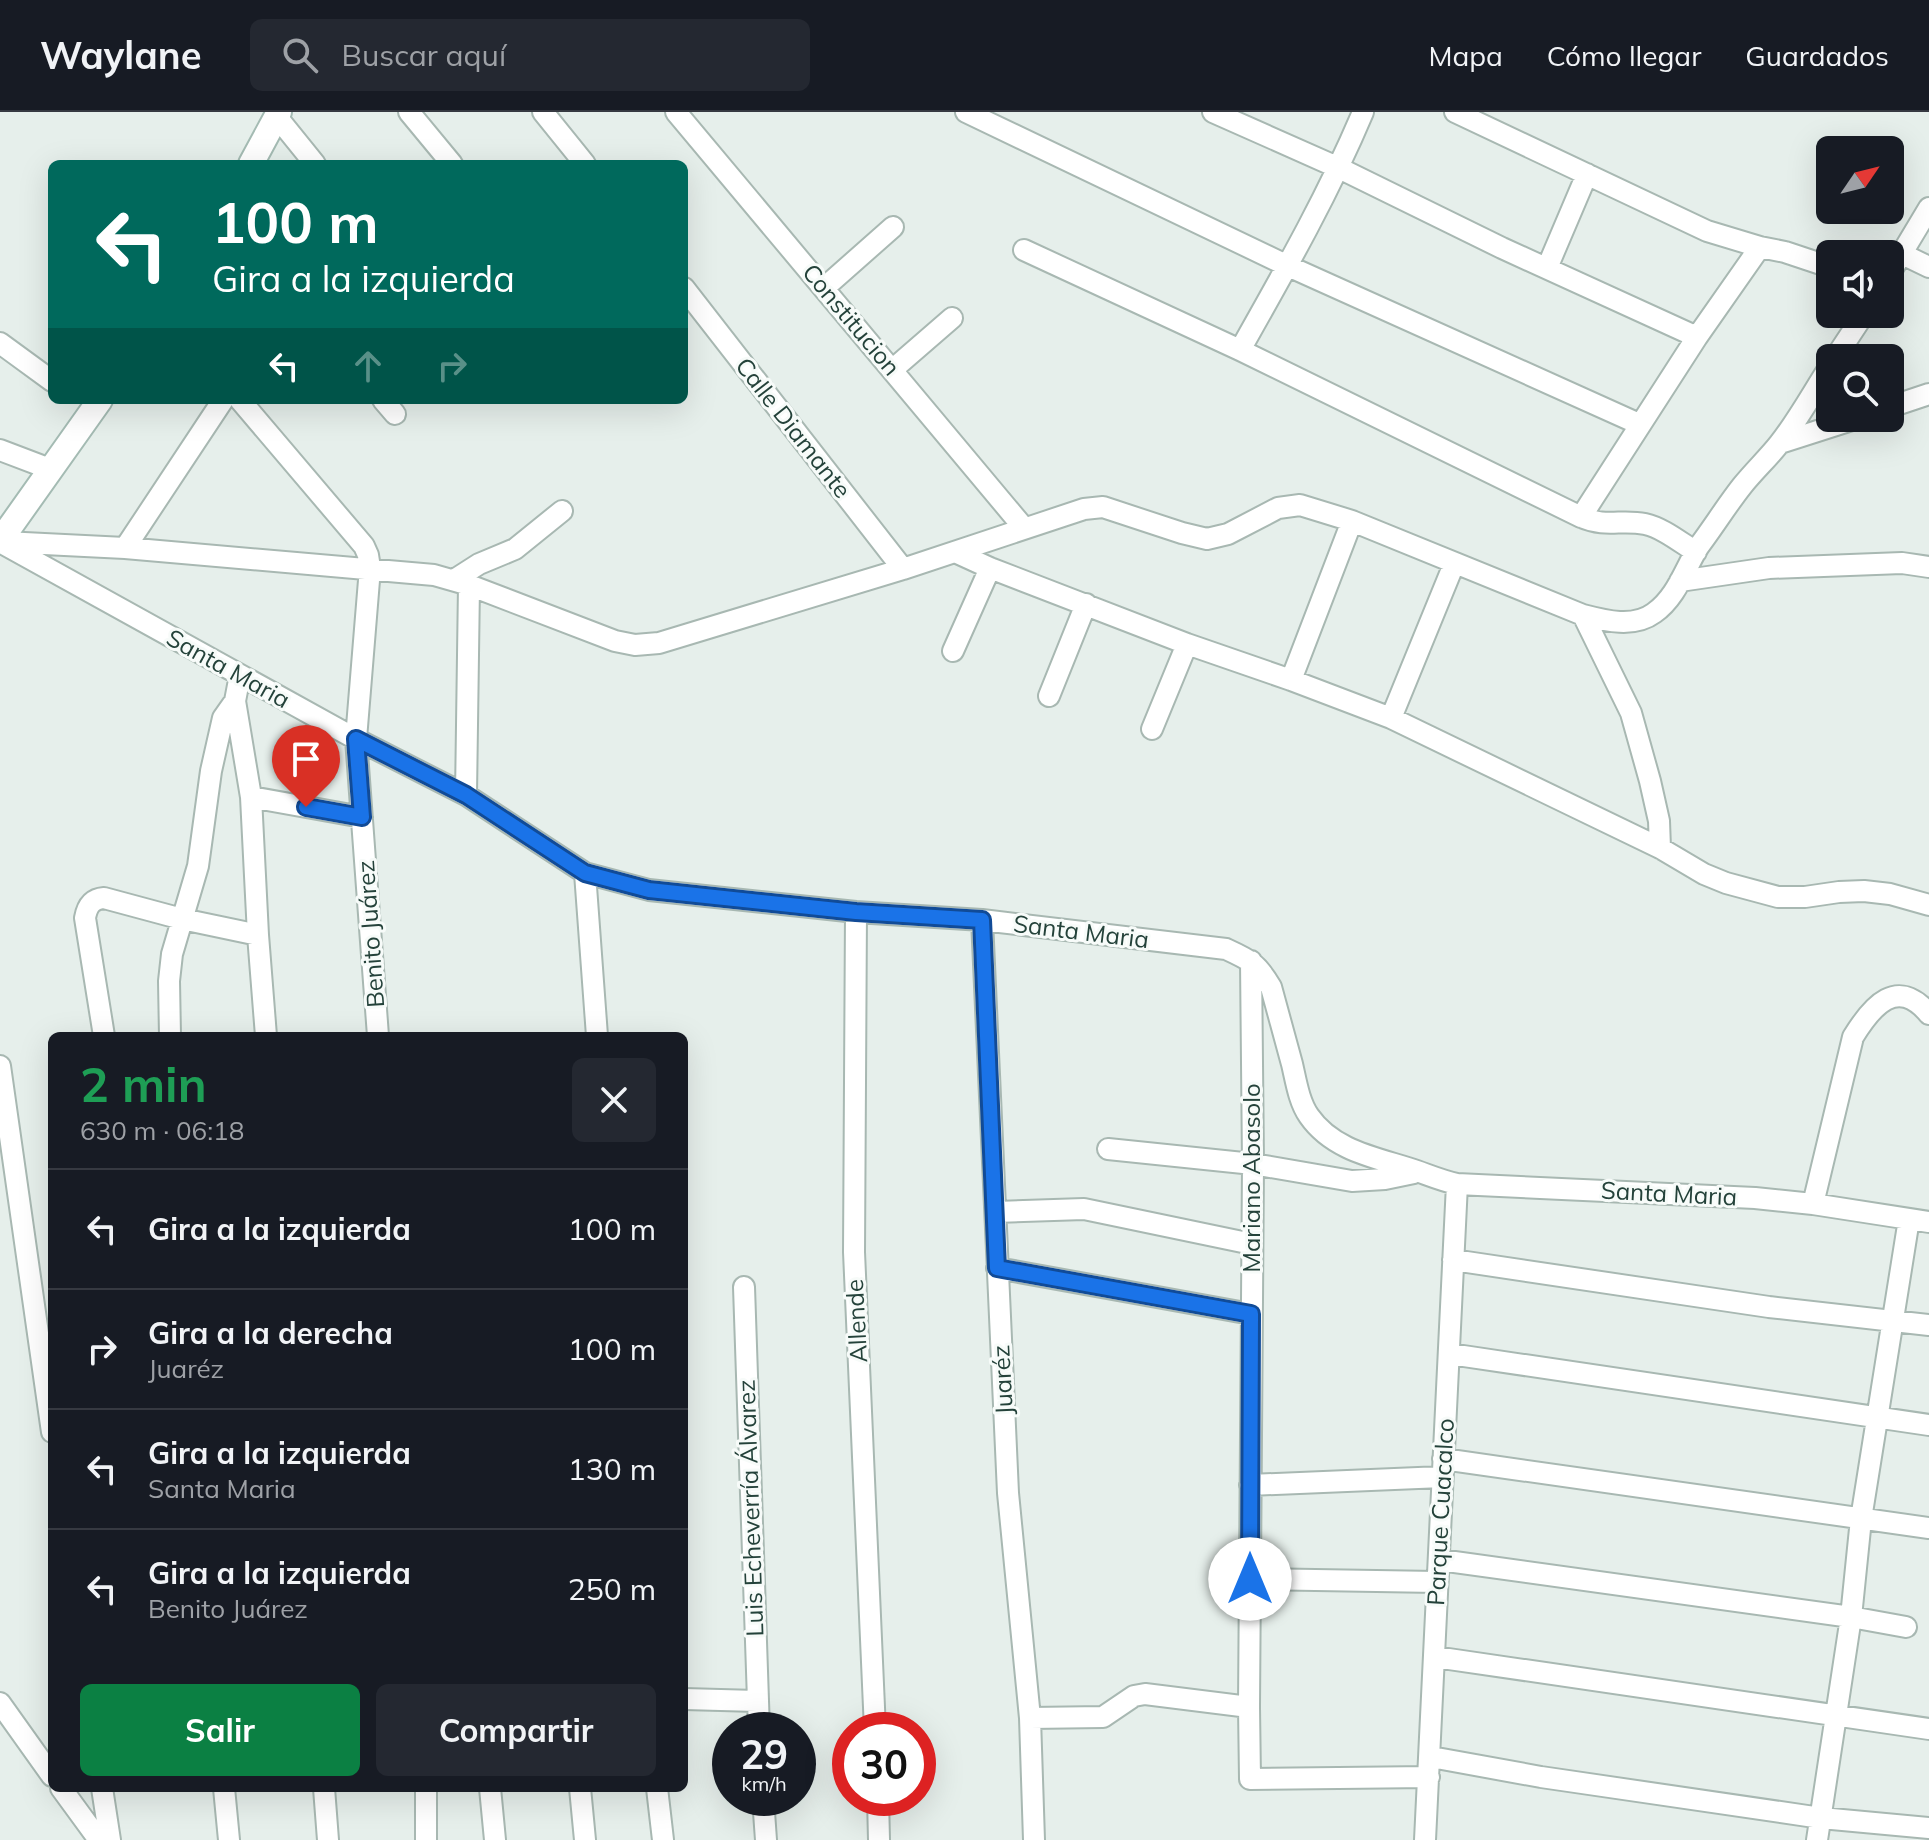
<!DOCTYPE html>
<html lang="es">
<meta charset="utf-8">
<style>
body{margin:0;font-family:Mulish,sans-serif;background:#242831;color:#f1f3f6;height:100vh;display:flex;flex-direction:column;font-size:30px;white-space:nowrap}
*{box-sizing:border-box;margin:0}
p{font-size:26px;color:#9ea1a6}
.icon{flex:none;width:44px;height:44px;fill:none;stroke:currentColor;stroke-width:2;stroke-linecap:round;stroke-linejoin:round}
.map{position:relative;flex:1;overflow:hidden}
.panel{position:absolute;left:48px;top:920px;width:640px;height:760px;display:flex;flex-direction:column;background:#171b24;border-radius:12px;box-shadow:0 8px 32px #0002}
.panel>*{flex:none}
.banner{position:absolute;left:48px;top:48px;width:640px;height:244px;border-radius:12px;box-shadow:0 8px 32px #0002;background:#00695c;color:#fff;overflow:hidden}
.needle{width:52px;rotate:55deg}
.tools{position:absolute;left:1816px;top:24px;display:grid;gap:16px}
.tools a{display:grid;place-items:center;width:88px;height:88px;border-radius:12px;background:#171b24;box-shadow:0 8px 32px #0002;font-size:40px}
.speed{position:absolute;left:712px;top:1600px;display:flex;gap:16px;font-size:40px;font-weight:700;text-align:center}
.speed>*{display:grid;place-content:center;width:104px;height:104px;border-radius:50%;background:#171b24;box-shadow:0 8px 32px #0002;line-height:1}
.speed small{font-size:20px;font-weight:400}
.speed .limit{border:12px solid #d22;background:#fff;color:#111}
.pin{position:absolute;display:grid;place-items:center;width:68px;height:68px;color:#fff;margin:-82px -34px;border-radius:50% 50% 50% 0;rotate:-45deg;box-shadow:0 0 8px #0007}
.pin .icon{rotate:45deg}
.me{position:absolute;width:88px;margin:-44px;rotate:0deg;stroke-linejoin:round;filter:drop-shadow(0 0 6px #0008)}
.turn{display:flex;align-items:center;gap:28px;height:168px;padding:0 32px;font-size:36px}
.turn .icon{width:104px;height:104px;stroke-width:2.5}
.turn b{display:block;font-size:56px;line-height:68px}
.lanes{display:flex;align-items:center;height:76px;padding:0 32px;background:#0003;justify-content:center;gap:40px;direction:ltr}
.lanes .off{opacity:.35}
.round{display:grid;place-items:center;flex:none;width:84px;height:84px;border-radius:12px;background:#242831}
.summary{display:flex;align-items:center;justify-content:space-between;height:136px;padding:0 32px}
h1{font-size:48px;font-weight:700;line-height:60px;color:#1e9e55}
.primary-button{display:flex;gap:16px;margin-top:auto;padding:16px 32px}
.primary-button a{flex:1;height:92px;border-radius:12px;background:#0b8043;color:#fff;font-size:32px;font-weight:700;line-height:92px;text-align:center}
.primary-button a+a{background:#242831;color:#f1f3f6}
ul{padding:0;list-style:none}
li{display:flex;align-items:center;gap:24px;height:120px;padding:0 32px;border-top:2px solid #363941}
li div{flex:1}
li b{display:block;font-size:30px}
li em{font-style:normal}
header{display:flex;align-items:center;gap:48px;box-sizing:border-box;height:112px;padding:0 40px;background:#171b24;border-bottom:2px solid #363941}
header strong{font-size:38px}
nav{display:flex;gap:44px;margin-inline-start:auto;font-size:28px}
.search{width:560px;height:72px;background:#242831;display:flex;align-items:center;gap:20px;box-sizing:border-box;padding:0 28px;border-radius:12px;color:#9ea1a6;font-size:30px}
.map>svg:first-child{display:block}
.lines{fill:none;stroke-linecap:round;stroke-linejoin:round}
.minor-casing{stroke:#a8b8b2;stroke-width:24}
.secondary-casing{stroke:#a4bbb3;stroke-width:28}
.minor{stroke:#fff;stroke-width:20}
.secondary{stroke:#fff;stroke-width:24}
.route-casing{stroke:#114b97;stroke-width:20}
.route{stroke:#1a73e8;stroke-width:14}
.labels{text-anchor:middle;stroke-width:6;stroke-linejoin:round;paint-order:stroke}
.street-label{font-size:24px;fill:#24423a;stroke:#f7fbf9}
</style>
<header>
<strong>Waylane</strong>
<div class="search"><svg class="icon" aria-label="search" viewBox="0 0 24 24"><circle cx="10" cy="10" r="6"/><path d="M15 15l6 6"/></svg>Buscar aquí</div>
<nav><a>Mapa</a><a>Cómo llegar</a><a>Guardados</a></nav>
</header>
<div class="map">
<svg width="1929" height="1728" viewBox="0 0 1929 1728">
<rect width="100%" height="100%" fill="#e6efeb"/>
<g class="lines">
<defs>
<path id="minor" d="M 409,0 L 452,52
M 543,0 L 585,52
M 676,0 L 1024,416
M 966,0 L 1288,154 L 1639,312
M 1213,0 L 1339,56 L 1502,136 L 1697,225
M 1455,0 L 1707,119 L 1760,135 L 1785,140 L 1830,155
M 277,5 L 315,52
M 1024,138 L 1240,238 L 1581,405 C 1607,416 1620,407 1645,412 C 1663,416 1680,430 1696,440
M 1902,142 L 1929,155
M 1547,156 L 1587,62
M 1890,161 L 1929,96
M 684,176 L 903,457
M 824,176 L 893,115
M 0,231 L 52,269
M 1240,238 C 1284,160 1328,83 1363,0
M 1835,246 L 1864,202
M 892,258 L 952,206
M 240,288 L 364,434 L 368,443 L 370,456 L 356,627 L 378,924
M 383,288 L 395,302
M 1890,295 L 1929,282
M 1780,331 L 1858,306
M 0,338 L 50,357
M 1581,405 L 1697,225 L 1760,135
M 0,430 L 356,627 L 466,683 L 585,761 L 649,778 L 856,800 L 982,808 L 1226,837 C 1250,848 1257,851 1271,875 C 1278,901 1285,927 1292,952 C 1296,969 1299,990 1309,1004 C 1334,1040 1379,1046 1417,1059 C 1431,1064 1443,1069 1457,1072 L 1755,1086 L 1813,1092 L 1929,1110
M 4,430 L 125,436 L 434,463 L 469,473 L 615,529 L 635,533 L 659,531 L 903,457 L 1084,397 L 1103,395 L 1182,421 L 1207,427 L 1228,422 L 1278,396 L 1300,393 L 1352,409 L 1583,503 C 1606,509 1634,516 1654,501 C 1677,485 1685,456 1699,434 C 1714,414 1727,393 1742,374 C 1754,359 1768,346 1779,332 C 1798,308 1813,280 1830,254
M 125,436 L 223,288
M 955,440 L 990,456 L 1187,532 L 1291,568 L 1391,606 L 1660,736 L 1704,762 L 1726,771 L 1778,785 L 1805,785 L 1839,780 L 1864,779 L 1890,782 L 1929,793
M 454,468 L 479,452 L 515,437 L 562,399
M 1680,469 L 1769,456 L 1902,451 L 1929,455
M 1583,503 L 1631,601 L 1650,669 L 1659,709 L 1660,736
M 953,539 L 990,456
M 240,563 L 235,589 L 251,685 L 258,823 L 266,924
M 1291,568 L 1352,409
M 1049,584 L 1086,492
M 1391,606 L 1454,452
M 1152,617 L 1187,532
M 466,683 L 469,473
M 251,685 L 362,705
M 585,761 L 597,924
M 856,800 L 854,1140 L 875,1618
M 982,808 L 1008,1381 L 1030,1606 L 1034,1728
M 1251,849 L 1253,1052 L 1249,1595 L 1250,1667 L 1429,1665
M 104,924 L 85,806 C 87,795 91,787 104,786 L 182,807 L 258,823
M 170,924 L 169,869 L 172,842 L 198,754 L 211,659 L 223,606 L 235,589
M 0,954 L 52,1320
M 1108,1037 L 1253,1052 L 1352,1069 L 1385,1067 L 1414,1061
M 1813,1092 L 1853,925 C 1872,894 1897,864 1929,902
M 996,1100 L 1084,1097 L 1252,1132
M 1453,1148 L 1769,1195 L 1929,1213
M 997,1156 L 1251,1202
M 744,1175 L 759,1618
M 1450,1242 L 1929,1313
M 1443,1347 L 1929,1416
M 1250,1373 L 1442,1365
M 1440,1448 L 1851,1505 L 1906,1515
M 1250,1467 L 1437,1470
M 1435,1545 L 1929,1617
M 684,1587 L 757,1589
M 0,1591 L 52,1664
M 1030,1606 L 1103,1605 L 1134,1584 L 1145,1582 L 1249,1595
M 1431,1645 L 1541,1665 L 1821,1706 L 1929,1716
M 61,1676 L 99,1728
M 102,1676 L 110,1728
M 224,1676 L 229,1728
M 324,1676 L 328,1728
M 426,1676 L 426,1728
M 490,1676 L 495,1728
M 580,1676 L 585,1728
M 657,1676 L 663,1728
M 763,1686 L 766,1728
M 878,1686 L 879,1728
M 1425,1728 L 1457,1072
M 1817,1728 L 1851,1505 L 1861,1407 L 1909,1107"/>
<path id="secondary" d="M 251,52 L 279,0
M 0,429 L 100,288"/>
</defs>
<!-- minor casing -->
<use href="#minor" class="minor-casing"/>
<!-- secondary casing -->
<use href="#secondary" class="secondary-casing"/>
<!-- minor -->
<use href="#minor" class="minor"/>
<!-- secondary -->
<use href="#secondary" class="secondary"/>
</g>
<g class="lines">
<defs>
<path id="route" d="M 306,695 L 362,705 L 356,627 L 466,683 L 585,761 L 649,778 L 856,800 L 982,808 L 997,1156 L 1251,1202 L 1250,1467"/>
</defs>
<!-- route casing -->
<use href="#route" class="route-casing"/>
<!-- route -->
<use href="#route" class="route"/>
</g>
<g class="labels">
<!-- street labels -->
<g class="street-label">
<text transform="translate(851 208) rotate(50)" y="8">Constitucion</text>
<text transform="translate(793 316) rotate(52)" y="8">Calle Diamante</text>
<text transform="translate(228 557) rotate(29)" y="8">Santa Maria</text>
<text transform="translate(1081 820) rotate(7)" y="8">Santa Maria</text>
<text transform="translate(371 822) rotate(-94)" y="8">Benito Juárez</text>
<text transform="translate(1252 1066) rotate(-90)" y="8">Mariano Abasolo</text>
<text transform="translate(1669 1082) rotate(3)" y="8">Santa Maria</text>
<text transform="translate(857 1209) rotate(-93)" y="8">Allende</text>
<text transform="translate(1003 1268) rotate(-93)" y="8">Juaréz</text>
<text transform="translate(751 1396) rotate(-92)" y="8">Luis Echeverría Álvarez</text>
<text transform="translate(1441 1400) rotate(-87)" y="8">Parque Cuacalco</text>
</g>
</g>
</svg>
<div class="tools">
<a><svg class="needle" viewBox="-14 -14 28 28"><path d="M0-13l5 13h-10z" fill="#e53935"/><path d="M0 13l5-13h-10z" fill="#9ea1a6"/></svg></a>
<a><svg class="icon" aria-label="sound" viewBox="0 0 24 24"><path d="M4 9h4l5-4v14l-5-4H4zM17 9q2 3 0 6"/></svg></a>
<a><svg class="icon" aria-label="search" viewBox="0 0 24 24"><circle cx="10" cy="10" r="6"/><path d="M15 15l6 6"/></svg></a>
</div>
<div class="speed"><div>29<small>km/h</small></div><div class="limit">30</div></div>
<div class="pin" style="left:306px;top:695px;background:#d93025"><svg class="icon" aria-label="arrive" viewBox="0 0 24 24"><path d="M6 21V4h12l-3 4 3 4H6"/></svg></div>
<svg class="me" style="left:1250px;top:1467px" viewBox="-20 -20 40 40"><circle r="19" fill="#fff"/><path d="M0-13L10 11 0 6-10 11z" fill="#1a73e8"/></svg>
<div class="banner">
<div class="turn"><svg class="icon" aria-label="left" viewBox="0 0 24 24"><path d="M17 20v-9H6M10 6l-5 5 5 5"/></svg><div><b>100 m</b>Gira a la izquierda</div></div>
<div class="lanes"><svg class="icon" aria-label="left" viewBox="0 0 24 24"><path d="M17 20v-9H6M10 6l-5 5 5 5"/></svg><svg class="icon off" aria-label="ahead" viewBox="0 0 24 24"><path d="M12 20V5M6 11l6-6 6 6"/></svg><svg class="icon off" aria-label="right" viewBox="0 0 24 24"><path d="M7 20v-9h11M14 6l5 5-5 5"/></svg></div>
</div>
<section class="panel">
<div class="summary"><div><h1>2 min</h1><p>630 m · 06:18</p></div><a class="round"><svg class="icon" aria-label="close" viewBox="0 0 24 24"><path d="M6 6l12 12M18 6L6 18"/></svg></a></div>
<ul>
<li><svg class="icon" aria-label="left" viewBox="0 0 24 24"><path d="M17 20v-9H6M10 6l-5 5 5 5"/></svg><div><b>Gira a la izquierda</b></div><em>100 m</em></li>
<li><svg class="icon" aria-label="right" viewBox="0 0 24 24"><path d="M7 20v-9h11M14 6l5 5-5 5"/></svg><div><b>Gira a la derecha</b><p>Juaréz</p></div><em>100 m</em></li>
<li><svg class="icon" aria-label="left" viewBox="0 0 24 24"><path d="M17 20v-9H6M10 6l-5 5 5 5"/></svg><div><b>Gira a la izquierda</b><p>Santa Maria</p></div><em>130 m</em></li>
<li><svg class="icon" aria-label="left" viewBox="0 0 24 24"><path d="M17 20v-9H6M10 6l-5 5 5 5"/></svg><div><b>Gira a la izquierda</b><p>Benito Juárez</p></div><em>250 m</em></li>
</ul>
<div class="primary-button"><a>Salir</a><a>Compartir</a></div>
</section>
</div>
